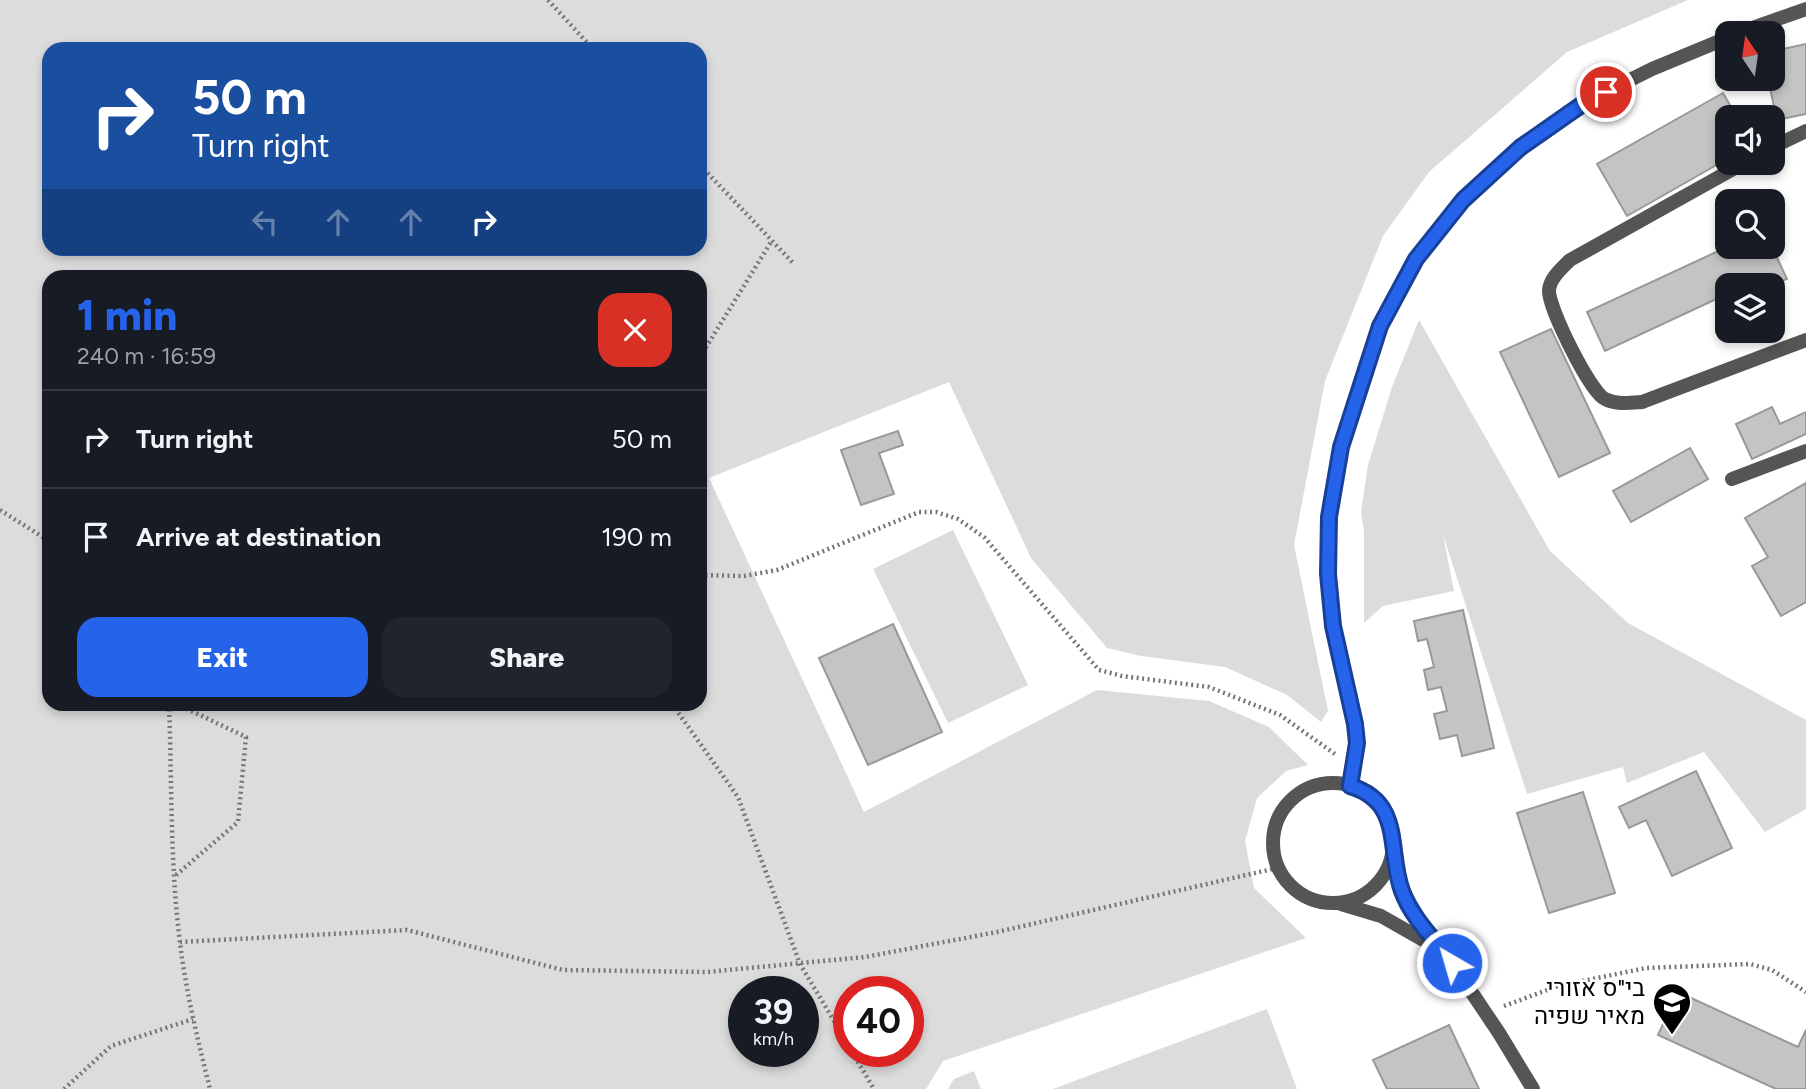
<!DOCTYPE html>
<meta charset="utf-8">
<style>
body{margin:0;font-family:Figtree,Heebo,sans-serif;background:#20242c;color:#f1f3f6;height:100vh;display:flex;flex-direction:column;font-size:26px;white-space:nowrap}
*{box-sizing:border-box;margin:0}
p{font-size:23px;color:#9ea1a6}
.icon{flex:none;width:38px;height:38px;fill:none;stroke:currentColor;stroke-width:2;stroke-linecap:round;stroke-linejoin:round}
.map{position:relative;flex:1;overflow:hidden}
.panel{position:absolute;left:42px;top:270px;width:665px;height:441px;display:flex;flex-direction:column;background:#171b24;border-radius:21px;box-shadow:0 4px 10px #0003}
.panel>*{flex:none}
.guide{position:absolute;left:42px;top:42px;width:665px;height:214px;border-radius:21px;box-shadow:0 4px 10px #0003;background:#1a4fa0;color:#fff;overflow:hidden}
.needle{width:46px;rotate:347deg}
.fabs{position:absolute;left:1715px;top:21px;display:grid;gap:14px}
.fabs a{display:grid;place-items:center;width:70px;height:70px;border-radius:14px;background:#171b24;box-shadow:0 4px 10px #0003;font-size:35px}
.speed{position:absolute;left:728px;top:976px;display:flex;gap:14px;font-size:35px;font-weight:700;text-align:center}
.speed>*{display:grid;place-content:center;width:91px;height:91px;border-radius:50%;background:#171b24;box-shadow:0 4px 10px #0003;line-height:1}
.speed small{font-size:18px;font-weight:400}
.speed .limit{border:10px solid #d22;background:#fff;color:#111}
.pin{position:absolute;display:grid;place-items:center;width:60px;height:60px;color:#fff;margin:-30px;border:4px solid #fff;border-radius:50%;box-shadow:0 2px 7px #0007}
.me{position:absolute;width:77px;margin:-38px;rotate:322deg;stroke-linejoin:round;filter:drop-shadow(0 0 5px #0008)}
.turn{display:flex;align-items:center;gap:24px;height:147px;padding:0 35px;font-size:32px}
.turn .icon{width:91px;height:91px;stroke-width:2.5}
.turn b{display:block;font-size:49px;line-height:60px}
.lanes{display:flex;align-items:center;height:66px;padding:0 35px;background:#0003;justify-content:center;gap:35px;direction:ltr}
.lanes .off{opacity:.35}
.round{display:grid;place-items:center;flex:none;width:74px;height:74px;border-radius:21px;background:#20242c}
.overview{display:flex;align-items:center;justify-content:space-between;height:119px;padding:0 35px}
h1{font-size:42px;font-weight:800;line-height:52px;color:#2563eb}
.action{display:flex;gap:14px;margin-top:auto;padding:14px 35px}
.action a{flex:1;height:80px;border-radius:21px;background:#2563eb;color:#fff;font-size:28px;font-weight:800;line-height:80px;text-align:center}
.action a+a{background:#20242c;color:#f1f3f6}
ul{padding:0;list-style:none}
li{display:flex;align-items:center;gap:21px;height:98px;padding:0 35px;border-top:2px solid #363941}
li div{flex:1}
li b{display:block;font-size:26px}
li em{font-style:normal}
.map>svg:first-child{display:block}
.green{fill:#dcdcdc;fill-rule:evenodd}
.building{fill:#c4c4c4;stroke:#999;stroke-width:2}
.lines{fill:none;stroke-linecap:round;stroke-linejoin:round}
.path{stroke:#777;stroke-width:4.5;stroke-dasharray:2 3.5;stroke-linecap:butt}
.service{stroke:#555;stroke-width:14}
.minor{stroke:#555;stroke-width:14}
.tertiary{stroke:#555;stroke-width:14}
.route-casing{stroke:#184099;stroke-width:18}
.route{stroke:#2563eb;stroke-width:12}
.labels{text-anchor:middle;stroke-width:5;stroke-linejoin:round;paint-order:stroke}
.poi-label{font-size:24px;fill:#000;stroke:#fff;text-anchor:end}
</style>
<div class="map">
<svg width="1806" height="1089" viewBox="0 0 1806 1089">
<rect width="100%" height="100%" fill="#fff"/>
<!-- green -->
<path class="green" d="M 0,0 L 1688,0 L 1567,52 L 1429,172 L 1383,236 L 1325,381 L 1294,545 L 1328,711 L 1321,722 L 1287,695 L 1225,667 L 1141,656 L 1107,648 L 1031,558 L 949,382 L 709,478 L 864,812 L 1097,690 L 1209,701 L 1269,727 L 1308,765 L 1286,771 L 1257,798 L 1245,841 L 1254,888 L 1306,938 L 943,1061 L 926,1089 L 0,1089 ZM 49,49 L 700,49 L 700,248 L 49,248 ZM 49,276 L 700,276 L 700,704 L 49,704 ZM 744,992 L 803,992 L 803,1052 L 744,1052 ZM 849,992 L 908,992 L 908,1052 L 849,1052 Z
M 1419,320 L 1550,551 L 1628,623 L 1806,720 L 1806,809 L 1765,832 L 1704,752 L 1627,783 L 1623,767 L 1527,794 L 1443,535 L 1454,591 L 1383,606 L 1364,623 L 1364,532 L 1361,512 L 1368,465 L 1392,387 Z
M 953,530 L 1028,685 L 948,723 L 873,569 Z
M 1267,1009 L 1297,1089 L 1053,1089 Z
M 974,1071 L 981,1089 L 948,1089 L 954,1079 Z"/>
<!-- building -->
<path class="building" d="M 1806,44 L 1806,114 L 1777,120 L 1768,79 L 1773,79 L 1773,51 Z
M 1723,93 L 1737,117 L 1727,117 L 1727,159 L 1627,216 L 1597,164 Z
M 1727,247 L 1772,247 L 1787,279 L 1773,285 L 1727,285 L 1727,294 L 1605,351 L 1587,312 Z
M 1551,329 L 1610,453 L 1559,477 L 1500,352 Z
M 1772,407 L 1780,424 L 1806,412 L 1806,434 L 1752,459 L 1736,424 Z
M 898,431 L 903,445 L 879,453 L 894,494 L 861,505 L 841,450 Z
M 1690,448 L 1708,479 L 1631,522 L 1613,491 Z
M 1806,483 L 1806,602 L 1781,616 L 1752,566 L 1768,557 L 1745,518 Z
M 1463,610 L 1494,748 L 1462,756 L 1457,735 L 1440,739 L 1434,714 L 1447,711 L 1441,687 L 1428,690 L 1424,670 L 1434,667 L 1427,639 L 1418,641 L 1414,621 Z
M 893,624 L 942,732 L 868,765 L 819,658 Z
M 1696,771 L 1732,848 L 1672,876 L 1646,820 L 1629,828 L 1619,807 Z
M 1583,792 L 1615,893 L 1549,913 L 1517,813 Z
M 1678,992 L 1798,1047 L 1806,1030 L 1806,1089 L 1776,1089 L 1658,1035 Z
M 1449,1025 L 1479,1089 L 1387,1089 L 1373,1060 Z"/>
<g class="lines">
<!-- path -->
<path class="path" d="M 548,0 L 593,49
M 700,165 L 794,264
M 700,357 L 771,242
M 0,510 L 49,541
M 700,575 L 744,576 L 777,570 L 919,512 L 936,512 L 958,519 L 984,537 L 1099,670 L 1122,676 L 1209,687 L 1280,715 L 1335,754
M 169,704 C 172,783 170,864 180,943 C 186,992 198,1041 210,1089
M 672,704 L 738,797 L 800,964 L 849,1046
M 176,875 L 238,822 L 246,737 L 177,704
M 180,942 L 407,930 L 563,970 L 707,972 L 865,957 L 997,932 L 1277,868
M 1504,1006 L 1558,986 L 1646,968 L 1750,964 L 1772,970 L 1806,992
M 852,1052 L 874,1089
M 64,1089 L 111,1046 L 193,1019"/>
<!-- service -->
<path class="service" d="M 1773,147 L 1806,131
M 1642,402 C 1630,403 1617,405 1605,399 C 1590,392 1548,307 1549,290 C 1550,278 1562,268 1570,260 L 1744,163
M 1732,479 L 1806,451"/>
<!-- minor -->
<path class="minor" d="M 1738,33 L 1806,9
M 1642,402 L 1806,340
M 1350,786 L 1357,743 L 1355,724 L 1333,626 L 1328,574 L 1330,517 L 1341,447 L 1380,326 L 1416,259 L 1463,200 L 1522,147 L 1584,103 L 1652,69 L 1727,38"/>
<!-- tertiary -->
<path class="tertiary" d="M1273 843a60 60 0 1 1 120 0a60 60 0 1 1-120 0Z
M 1394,855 L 1403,893 L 1423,927 L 1452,963 L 1499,1033 L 1533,1089
M 1341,904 L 1381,916 L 1432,945"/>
</g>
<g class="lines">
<defs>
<path id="route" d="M 1452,963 C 1435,940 1412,918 1402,891 C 1387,851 1404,802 1350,786 L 1357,743 L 1355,724 L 1333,626 L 1328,574 L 1329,517 L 1341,447 L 1380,326 L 1416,259 L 1463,200 L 1521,147 L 1584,103 L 1606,92"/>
</defs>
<!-- route casing -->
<use href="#route" class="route-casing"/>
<!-- route -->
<use href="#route" class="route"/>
</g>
<!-- icons -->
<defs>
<symbol id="school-pin" viewBox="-11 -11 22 30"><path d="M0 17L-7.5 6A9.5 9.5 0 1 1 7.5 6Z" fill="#000" stroke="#fff"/><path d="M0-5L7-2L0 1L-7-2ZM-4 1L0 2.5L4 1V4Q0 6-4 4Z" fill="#fff"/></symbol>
</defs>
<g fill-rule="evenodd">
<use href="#school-pin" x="1650" y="980" width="44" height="60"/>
</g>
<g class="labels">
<!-- poi labels -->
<g class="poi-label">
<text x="1645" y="996">בי"ס אזורי<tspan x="1645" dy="28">מאיר שפיה</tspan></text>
</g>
</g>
</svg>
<div class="fabs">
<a><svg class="needle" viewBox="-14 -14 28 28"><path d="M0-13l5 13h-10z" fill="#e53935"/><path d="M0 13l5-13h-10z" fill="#9ea1a6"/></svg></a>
<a><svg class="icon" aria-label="sound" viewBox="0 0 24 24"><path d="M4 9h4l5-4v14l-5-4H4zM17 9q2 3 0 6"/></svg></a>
<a><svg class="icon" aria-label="search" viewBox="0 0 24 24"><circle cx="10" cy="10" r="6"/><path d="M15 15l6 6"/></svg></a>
<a><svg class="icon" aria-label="layers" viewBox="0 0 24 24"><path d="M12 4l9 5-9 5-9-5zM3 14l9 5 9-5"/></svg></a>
</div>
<div class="speed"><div>39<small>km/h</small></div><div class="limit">40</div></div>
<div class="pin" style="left:1606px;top:92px;background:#d93025"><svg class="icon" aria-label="arrive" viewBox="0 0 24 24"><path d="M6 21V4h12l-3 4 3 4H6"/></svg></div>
<svg class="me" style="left:1452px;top:963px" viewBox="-20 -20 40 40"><circle r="17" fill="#2563eb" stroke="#fff" stroke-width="3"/><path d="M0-11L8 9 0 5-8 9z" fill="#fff"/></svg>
<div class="guide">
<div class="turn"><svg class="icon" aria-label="right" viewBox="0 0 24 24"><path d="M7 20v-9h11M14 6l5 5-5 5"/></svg><div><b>50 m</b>Turn right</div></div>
<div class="lanes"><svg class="icon off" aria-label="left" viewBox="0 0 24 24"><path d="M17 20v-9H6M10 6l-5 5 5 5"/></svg><svg class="icon off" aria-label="ahead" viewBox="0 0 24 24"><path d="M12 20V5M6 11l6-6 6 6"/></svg><svg class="icon off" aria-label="ahead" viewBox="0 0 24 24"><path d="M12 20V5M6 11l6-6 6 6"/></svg><svg class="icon" aria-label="right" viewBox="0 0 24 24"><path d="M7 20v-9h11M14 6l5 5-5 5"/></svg></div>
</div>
<section class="panel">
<div class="overview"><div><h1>1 min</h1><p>240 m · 16:59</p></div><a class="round" style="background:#d93025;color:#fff"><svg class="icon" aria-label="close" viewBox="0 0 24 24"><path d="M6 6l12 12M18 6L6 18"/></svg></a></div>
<ul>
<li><svg class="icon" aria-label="right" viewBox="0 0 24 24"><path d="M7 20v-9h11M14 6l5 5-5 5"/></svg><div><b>Turn right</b></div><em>50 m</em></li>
<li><svg class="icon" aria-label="arrive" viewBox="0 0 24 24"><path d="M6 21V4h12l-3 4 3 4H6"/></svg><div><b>Arrive at destination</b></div><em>190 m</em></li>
</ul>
<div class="action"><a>Exit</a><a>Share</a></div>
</section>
</div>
